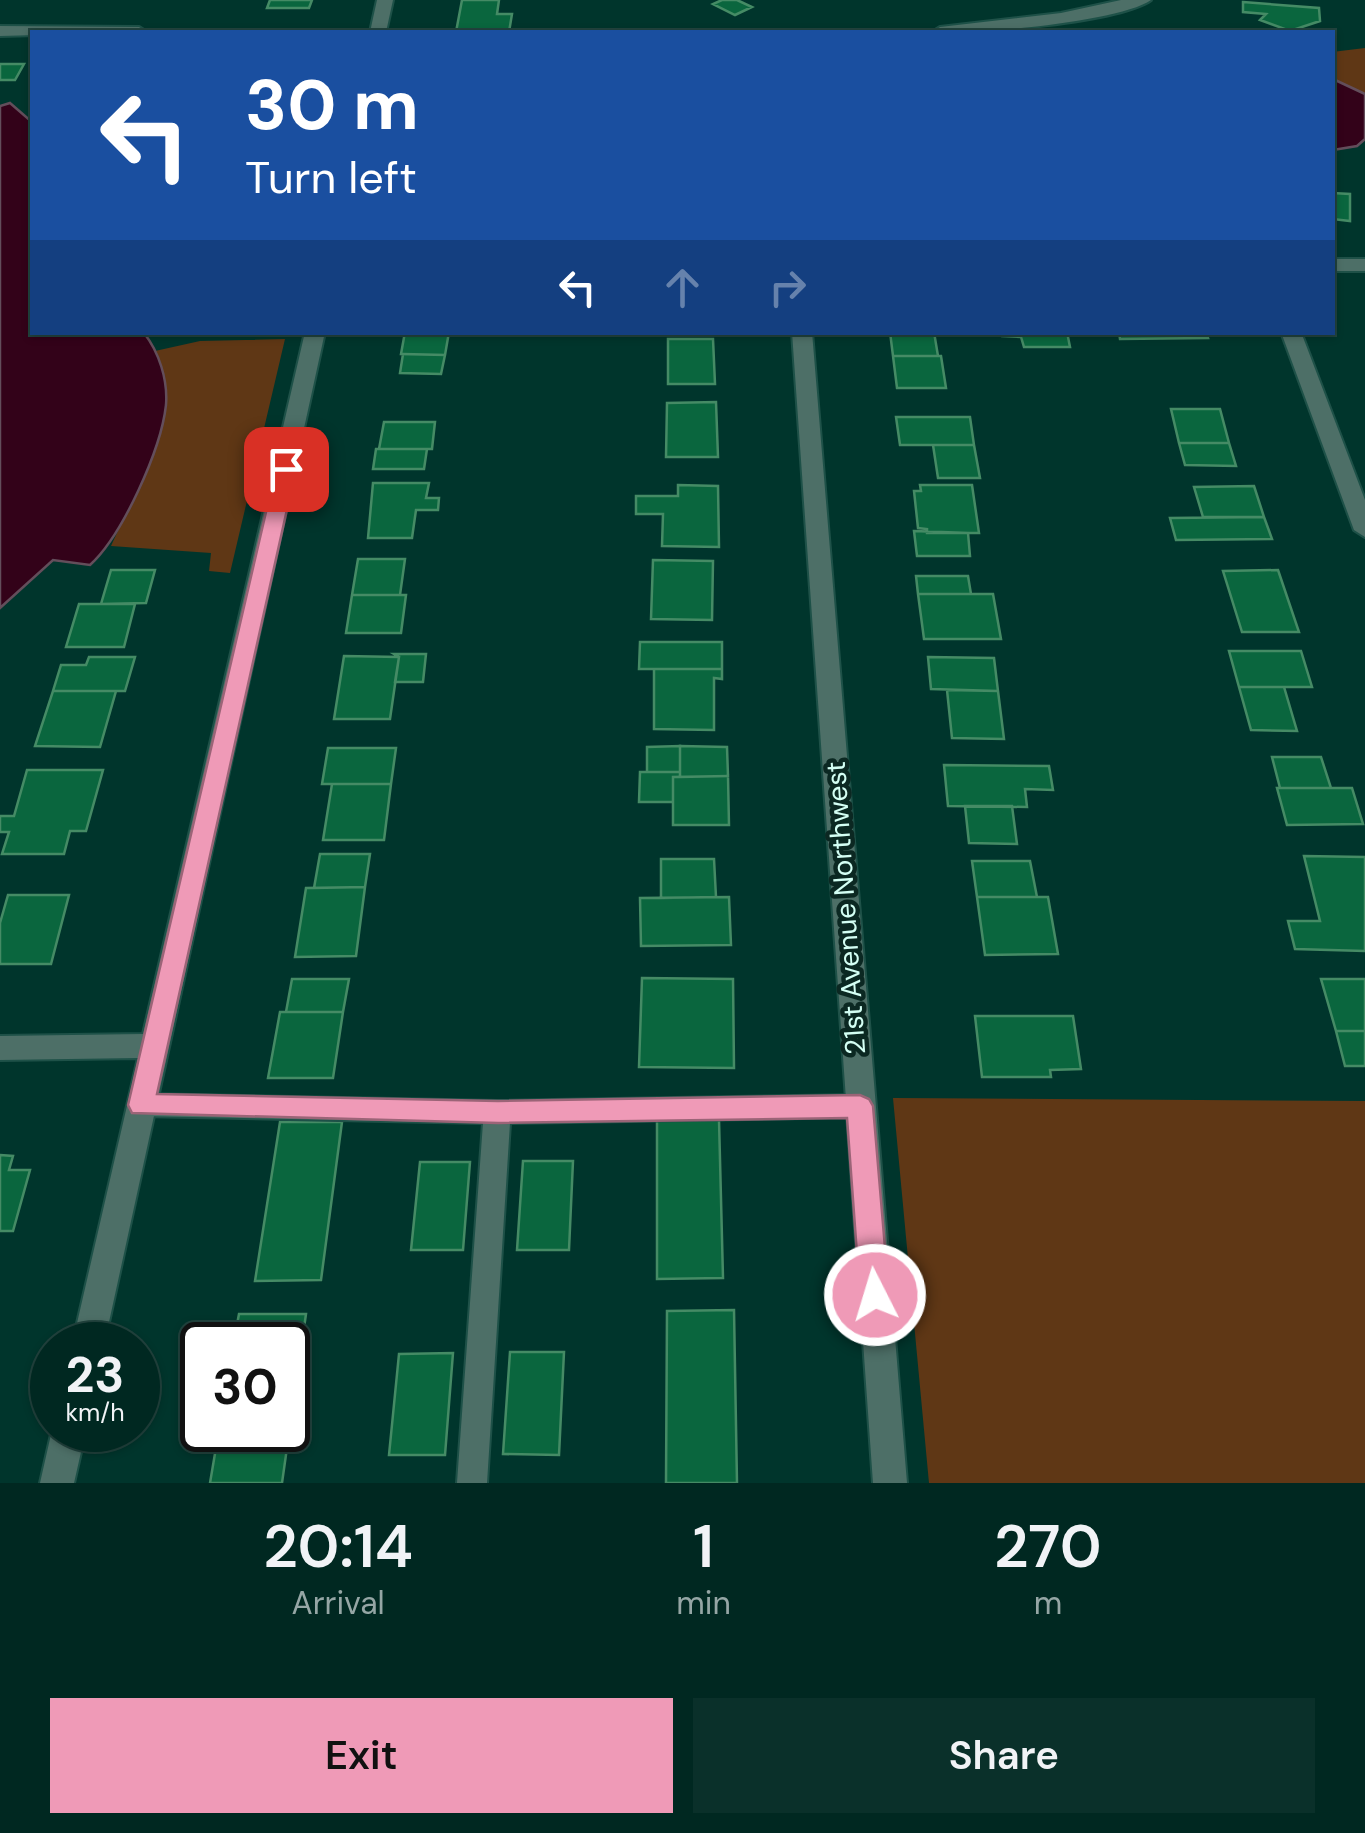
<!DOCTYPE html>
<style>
body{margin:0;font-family:"DM Sans",sans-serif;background:#0a302a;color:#f1f3f6;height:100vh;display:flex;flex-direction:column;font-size:38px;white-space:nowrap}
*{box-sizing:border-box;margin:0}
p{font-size:32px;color:#95a6a5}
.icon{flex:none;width:55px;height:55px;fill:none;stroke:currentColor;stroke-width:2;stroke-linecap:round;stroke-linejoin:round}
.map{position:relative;height:1483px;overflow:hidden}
.drawer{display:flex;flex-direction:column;background:#002821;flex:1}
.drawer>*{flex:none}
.hud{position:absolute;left:30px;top:30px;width:1305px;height:305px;border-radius:0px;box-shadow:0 2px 8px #0004,0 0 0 2px #22443f;background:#1a4fa0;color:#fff;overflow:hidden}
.speed{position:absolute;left:30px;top:1322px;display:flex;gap:20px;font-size:50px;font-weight:700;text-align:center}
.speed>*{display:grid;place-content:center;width:130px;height:130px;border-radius:50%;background:#002821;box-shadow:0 2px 8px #0004,0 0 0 2px #22443f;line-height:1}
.speed small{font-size:25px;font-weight:400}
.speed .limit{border:5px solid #111;border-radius:15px;background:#fff;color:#111}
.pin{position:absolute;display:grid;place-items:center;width:85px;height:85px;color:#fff;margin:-42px;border-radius:20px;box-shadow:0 5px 15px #0006}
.me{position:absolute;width:110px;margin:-55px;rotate:355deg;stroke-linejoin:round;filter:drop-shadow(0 0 8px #0008)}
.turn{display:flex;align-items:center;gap:35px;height:210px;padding:0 50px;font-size:45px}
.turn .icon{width:130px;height:130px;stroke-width:2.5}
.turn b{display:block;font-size:70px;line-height:85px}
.lanes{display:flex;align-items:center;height:95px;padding:0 50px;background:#0003;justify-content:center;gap:50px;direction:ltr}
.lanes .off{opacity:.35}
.eta{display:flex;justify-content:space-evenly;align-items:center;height:170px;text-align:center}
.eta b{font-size:60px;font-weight:600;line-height:70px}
.action{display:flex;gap:20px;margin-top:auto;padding:20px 50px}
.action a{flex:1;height:115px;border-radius:0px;background:#ef9ab7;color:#111;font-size:40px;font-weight:600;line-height:115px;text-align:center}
.action a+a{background:#0a302a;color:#f1f3f6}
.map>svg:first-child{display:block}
.green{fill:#5f3715}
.water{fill:#330219;stroke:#634e5b;stroke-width:2.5}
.building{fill:#0a663e;stroke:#458b65;stroke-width:2.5}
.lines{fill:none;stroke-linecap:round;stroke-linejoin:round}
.service-casing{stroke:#1e5148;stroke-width:4}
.minor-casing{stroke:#1e5148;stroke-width:4}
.service{fill:#4d6f67;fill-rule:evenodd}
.minor{fill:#4d6f67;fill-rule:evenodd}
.route{fill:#ef9ab7;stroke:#9b6477;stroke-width:2.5}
.labels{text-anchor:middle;stroke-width:9;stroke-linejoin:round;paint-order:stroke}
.street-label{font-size:28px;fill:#d4fff4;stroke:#0b2822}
</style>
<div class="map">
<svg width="1365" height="1483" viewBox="0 0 1365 1483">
<rect width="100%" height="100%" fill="#00352c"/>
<!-- green -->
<path class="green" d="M 1365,48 L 1365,94 L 1333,79 L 1332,52 Z
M 285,339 L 230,573 L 209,571 L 211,553 L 111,546 C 138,485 182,418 155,351 L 200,341 Z
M 893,1098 L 1365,1101 L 1365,1483 L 929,1483 Z"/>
<!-- water -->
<path class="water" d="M 1333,79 L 1365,94 L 1365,139 L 1357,146 L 1333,150 Z
M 10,103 L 32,122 L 32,332 L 144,333 C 159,352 168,380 166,405 C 161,450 122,536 90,565 L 53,560 L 0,608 L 0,106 Z"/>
<!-- building -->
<path class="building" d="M 270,0 L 312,0 L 309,8 L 267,8 Z
M 462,0 L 499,0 L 497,14 L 512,14 L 509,32 L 456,32 Z
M 722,0 L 737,0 L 752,7 L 735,15 L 713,4 Z
M 1243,2 L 1319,8 L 1320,21 L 1290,31 L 1260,20 L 1266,14 L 1243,12 Z
M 0,64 L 24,64 L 15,80 L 0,80 Z
M 1332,193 L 1350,194 L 1350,221 L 1332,219 Z
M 405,332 L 449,332 L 445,355 L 401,354 Z
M 890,332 L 934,332 L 938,356 L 893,356 Z
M 1001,332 L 1067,332 L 1070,347 L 1024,347 L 1021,337 L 1002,336 Z
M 1119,332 L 1206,332 L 1208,338 L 1120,339 Z
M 668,339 L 713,339 L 715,384 L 668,384 Z
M 403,354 L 445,355 L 441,374 L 400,373 Z
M 893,356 L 941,356 L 946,388 L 897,388 Z
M 716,402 L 718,457 L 666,457 L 667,403 Z
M 1171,409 L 1220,409 L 1229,443 L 1179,443 Z
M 896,417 L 970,417 L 974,445 L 900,445 Z
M 384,422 L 435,422 L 432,449 L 379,449 Z
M 1179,443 L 1229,443 L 1236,466 L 1185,465 Z
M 933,445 L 974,445 L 980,478 L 938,478 Z
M 376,449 L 427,449 L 424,469 L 373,469 Z
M 373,483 L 429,483 L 426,498 L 439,498 L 438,510 L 416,510 L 412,538 L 368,538 Z
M 678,485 L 718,486 L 719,547 L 662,546 L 663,514 L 636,514 L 636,496 L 678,496 Z
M 920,485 L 972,485 L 979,533 L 927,533 L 927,529 L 918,528 L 914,491 L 921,491 Z
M 1254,486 L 1264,517 L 1203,517 L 1194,487 Z
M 1264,517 L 1272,539 L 1176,540 L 1170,518 Z
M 914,531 L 968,533 L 970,556 L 917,556 Z
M 358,559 L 405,559 L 400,595 L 352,595 Z
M 653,560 L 713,561 L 712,620 L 651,619 Z
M 111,570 L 155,570 L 146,603 L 101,604 Z
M 1278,570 L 1299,632 L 1242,632 L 1223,571 Z
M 916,576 L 968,576 L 971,594 L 918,594 Z
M 918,594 L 993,594 L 1001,639 L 924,639 Z
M 352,595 L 406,595 L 401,633 L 346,633 Z
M 79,604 L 135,604 L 124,647 L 66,647 Z
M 640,642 L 722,642 L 722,669 L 639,669 Z
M 1229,651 L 1301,651 L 1312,687 L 1239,687 Z
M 394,654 L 426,654 L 423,682 L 395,682 L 399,657 Z
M 344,656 L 399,657 L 390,719 L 334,719 Z
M 89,657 L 135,657 L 125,691 L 53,691 L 61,665 L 86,665 Z
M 928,657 L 994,658 L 998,691 L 931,689 Z
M 654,669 L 722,669 L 722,679 L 714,678 L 714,730 L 654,729 Z
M 1239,687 L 1284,687 L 1297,731 L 1251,730 Z
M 947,690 L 998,691 L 1004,739 L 952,738 Z
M 53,691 L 116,691 L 100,747 L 35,746 Z
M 680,746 L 680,772 L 647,772 L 647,747 Z
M 680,746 L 727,747 L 728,776 L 680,777 Z
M 328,748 L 396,748 L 391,784 L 322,784 Z
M 1272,757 L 1321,757 L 1331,788 L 1280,788 Z
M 944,765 L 1049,766 L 1053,790 L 1025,789 L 1027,807 L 948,806 Z
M 27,770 L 103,770 L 86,831 L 70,831 L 64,854 L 2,854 L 9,832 L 0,832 L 0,816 L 14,816 Z
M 640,772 L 680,772 L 680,777 L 673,777 L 673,802 L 639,802 Z
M 728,776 L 729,825 L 673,825 L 673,777 Z
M 332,784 L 391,784 L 384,840 L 323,840 Z
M 1277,788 L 1352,788 L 1363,824 L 1287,825 Z
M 965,806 L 1012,806 L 1017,844 L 969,843 Z
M 320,854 L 370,854 L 365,887 L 314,888 Z
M 1304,856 L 1365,857 L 1365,951 L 1295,949 L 1288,921 L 1320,921 Z
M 661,859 L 714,859 L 716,897 L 661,898 Z
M 972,861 L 1030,861 L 1037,897 L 977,897 Z
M 365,887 L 356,956 L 295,957 L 306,888 Z
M 8,895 L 69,895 L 51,964 L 0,964 L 0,923 Z
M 729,897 L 731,945 L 641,946 L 640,898 Z
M 977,897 L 1048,897 L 1058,954 L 985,955 Z
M 642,978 L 733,979 L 734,1068 L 639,1067 Z
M 292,979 L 349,979 L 343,1012 L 286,1012 Z
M 1321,979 L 1365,979 L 1365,1031 L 1336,1031 Z
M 280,1012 L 343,1012 L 333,1078 L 268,1078 Z
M 975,1016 L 1073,1016 L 1081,1069 L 1050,1070 L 1051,1077 L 982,1077 Z
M 1336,1031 L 1365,1031 L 1365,1066 L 1345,1066 Z
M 657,1120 L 719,1120 L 723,1278 L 657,1279 Z
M 280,1122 L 342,1122 L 321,1280 L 255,1281 Z
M 0,1155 L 13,1156 L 9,1170 L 30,1170 L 13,1231 L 0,1231 Z
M 523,1161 L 573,1161 L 569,1250 L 517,1250 Z
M 420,1162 L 470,1162 L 463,1250 L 411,1250 Z
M 734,1310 L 737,1483 L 666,1483 L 667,1311 Z
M 239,1314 L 306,1314 L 282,1483 L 210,1483 L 219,1430 L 288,1430 L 288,1345 L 233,1345 Z
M 510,1352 L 564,1352 L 559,1455 L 503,1454 Z
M 453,1353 L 445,1455 L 389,1455 L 399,1354 Z"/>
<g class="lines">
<defs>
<path id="service" d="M 141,1094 L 497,1101 L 860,1095 L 869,1098 L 873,1106 L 869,1114 L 860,1117 L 510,1123 L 487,1483 L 457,1483 L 483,1123 L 141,1116 L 132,1113 L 128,1105 L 132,1097 Z"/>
<path id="minor" d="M 377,0 L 393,0 L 386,32 L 370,32 Z
M 1121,0 L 1151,0 C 1120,22 973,35 932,32 L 940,27 L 1061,13 Z
M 0,26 L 139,27 L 147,32 L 0,36 Z
M 1332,259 L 1365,259 L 1365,271 L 1332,271 Z
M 305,332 L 325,332 L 104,1345 L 72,1345 L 138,1058 L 0,1060 L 0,1036 L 143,1034 Z
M 792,332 L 812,332 L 907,1483 L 873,1483 Z
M 1281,332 L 1301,332 L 1365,500 L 1365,537 L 1354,530 Z
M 52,1430 L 86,1430 L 74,1483 L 40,1483 Z"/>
</defs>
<!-- service casing -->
<use href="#service" class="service-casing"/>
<!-- minor casing -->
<use href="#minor" class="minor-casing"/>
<!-- service -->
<use href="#service" class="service"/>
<!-- minor -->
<use href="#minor" class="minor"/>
</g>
<!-- route -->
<path class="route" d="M 286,463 L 296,469 L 157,1094 L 498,1101 L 860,1095 L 869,1099 L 873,1106 L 889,1295 L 885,1304 L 875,1308 L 865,1304 L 860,1295 L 847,1118 L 498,1123 L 132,1113 L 128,1105 L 276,469 Z"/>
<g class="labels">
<!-- street labels -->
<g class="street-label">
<text transform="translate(845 908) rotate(-94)" y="10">21st Avenue Northwest</text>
</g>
</g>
</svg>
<div class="speed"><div>23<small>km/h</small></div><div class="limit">30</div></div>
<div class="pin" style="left:286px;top:469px;background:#d93025"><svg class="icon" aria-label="arrive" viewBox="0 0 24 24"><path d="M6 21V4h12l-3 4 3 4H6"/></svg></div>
<svg class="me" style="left:875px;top:1295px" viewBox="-20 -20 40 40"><circle r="17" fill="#ef9ab7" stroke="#fff" stroke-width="3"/><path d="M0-11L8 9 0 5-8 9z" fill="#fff"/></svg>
<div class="hud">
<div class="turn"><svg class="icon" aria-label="left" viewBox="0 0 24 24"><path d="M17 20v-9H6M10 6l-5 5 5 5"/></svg><div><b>30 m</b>Turn left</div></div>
<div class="lanes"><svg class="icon" aria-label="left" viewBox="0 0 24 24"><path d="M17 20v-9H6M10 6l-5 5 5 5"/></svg><svg class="icon off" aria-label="ahead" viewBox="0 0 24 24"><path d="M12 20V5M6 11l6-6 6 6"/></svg><svg class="icon off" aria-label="right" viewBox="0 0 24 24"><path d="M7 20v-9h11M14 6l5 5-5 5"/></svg></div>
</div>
</div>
<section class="drawer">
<div class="eta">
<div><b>20:14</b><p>Arrival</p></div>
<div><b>1</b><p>min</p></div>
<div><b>270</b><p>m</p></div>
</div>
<div class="action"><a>Exit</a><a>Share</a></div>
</section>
